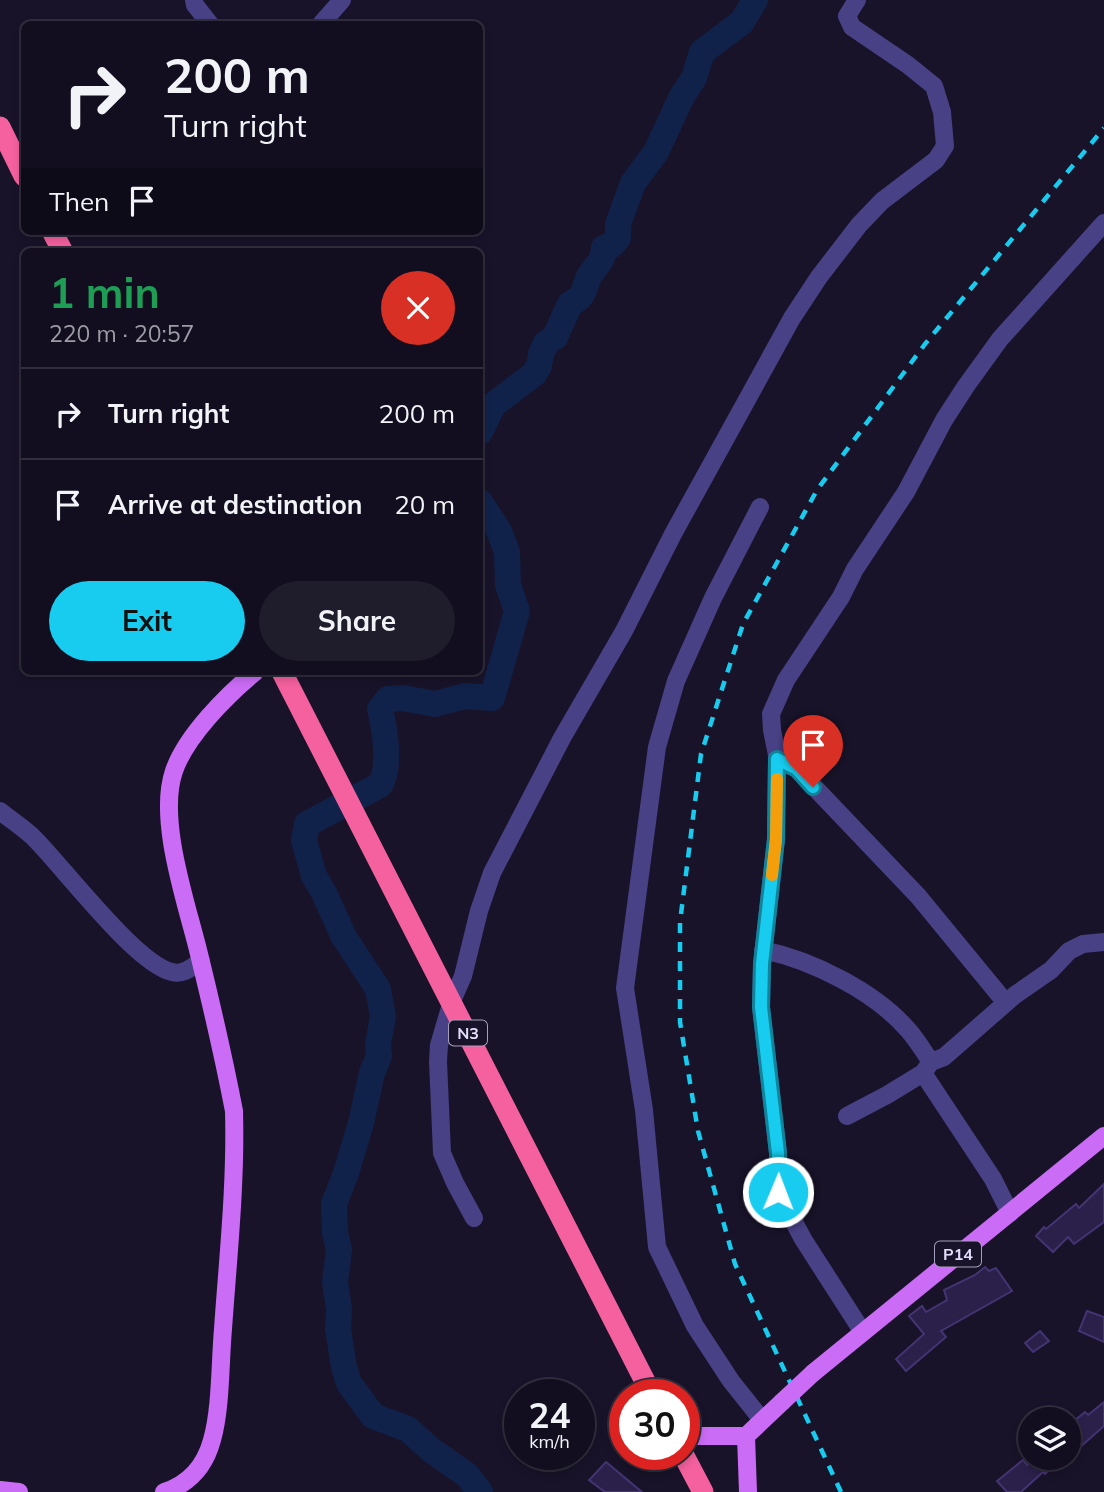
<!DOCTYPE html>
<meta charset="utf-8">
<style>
body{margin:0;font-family:Mulish,sans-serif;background:#1f1c2c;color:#f1f3f6;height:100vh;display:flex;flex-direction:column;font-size:26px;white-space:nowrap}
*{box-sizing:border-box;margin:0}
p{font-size:23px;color:#9c9ca4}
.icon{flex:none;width:38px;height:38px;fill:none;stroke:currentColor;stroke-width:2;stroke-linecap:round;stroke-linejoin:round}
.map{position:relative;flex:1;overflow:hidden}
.panel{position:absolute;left:21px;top:248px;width:462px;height:427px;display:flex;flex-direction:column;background:#120e1f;border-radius:10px;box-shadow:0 4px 10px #0003,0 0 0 2px #312e3d}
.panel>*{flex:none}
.banner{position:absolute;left:21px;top:21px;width:462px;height:214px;border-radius:10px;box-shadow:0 4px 10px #0003,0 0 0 2px #312e3d;background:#120e1f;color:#f1f3f6;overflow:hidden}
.fabs{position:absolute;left:1018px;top:1407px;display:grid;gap:14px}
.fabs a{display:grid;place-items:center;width:63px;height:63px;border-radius:50%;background:#120e1f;box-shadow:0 4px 10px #0003,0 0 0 2px #312e3d;font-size:35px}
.speed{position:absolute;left:504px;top:1379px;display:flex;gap:14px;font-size:35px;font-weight:700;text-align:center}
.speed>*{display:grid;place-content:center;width:91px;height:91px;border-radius:50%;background:#120e1f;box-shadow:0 4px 10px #0003,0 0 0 2px #312e3d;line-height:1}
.speed small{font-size:18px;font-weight:400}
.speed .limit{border:10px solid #d22;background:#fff;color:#111}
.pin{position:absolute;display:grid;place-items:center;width:60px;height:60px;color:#fff;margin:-72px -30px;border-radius:50% 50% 50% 0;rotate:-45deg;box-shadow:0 0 7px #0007}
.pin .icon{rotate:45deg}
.me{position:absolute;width:77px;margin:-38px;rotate:1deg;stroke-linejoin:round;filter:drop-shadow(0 0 5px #0008)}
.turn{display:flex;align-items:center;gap:24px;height:147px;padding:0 28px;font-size:32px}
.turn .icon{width:91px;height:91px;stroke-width:2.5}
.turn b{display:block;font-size:49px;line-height:60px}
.then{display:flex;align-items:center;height:66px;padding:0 28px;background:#0003;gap:14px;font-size:26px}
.round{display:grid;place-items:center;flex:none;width:74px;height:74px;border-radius:37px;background:#1f1c2c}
.overview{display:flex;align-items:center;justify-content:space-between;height:119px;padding:0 28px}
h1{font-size:42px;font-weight:700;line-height:52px;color:#1e9e55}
.button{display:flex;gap:14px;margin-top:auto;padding:14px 28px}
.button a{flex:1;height:80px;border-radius:42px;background:#17ccef;color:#111;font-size:28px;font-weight:700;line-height:80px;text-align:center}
.button a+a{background:#1f1c2c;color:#f1f3f6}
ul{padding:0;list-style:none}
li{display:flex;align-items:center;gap:21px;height:91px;padding:0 28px;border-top:2px solid #312e3d}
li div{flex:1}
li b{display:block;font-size:26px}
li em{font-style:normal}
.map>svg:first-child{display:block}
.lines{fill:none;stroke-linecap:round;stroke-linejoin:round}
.river{stroke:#11224a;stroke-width:26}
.building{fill:#2b2049;stroke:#443473;stroke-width:2}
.minor{stroke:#484185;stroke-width:18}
.major{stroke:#ca6cf5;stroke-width:18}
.highway{stroke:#f4619e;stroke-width:21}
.rail{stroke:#17ccef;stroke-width:4.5;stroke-dasharray:10 9;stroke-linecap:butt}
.major-bridge{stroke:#ca6cf5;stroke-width:18}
.route-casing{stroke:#0f859b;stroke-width:18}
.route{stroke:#17ccef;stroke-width:12}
.slow{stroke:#f59e0b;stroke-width:12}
.labels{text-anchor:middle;stroke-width:5;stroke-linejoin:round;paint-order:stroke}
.shield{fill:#181329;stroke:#a6a0bd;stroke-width:2}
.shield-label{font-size:16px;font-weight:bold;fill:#e3ddfd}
</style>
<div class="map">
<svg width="1104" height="1492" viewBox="0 0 1104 1492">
<rect width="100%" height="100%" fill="#181329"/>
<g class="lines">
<!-- river -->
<path class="river" d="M 480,432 L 493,405 L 534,374 L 539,366 L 541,354 L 546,343 L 555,337 L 570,304 C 589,295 582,285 592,272 C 599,262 602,263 604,248 L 612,245 L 618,238 L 618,224 L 633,183 L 656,152 L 682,96 L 694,78 L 702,52 L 742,22 L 755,0
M 480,502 L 499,531 L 507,552 L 508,585 L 517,611 L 492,698 L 465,696 L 435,704 L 403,698 L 388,699 L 380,709 C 385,730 391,767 380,785 L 307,824 L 304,840 L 314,876 L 324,893 L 344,937 L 378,989 L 383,1017 L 378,1044 L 379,1056 L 372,1073 L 361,1123 L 346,1173 L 334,1204 L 335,1233 L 339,1250 L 335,1282 L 339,1309 L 338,1329 L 344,1367 L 349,1383 L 373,1416 L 408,1429 L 431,1450 L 467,1475 L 480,1492"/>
</g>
<!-- building -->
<path class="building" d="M 1104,1184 L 1104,1222 L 1074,1244 L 1068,1237 L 1053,1252 L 1036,1236 L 1044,1227 L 1046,1229 L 1076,1204 L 1079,1208 Z
M 985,1267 L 989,1271 L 996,1268 L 1012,1291 L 941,1331 L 946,1337 L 906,1371 L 896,1359 L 924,1334 L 909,1316 L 922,1306 L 926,1312 L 947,1300 L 944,1290 L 975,1275 Z
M 1087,1311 L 1104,1317 L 1104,1342 L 1079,1331 Z
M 1040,1331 L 1049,1341 L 1033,1352 L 1025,1343 Z
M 1104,1402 L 1104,1426 L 1078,1449 L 1076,1447 L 1069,1456 L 1069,1425 L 1085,1412 L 1088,1415 Z
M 1034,1458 L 1060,1458 L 1045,1474 L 1043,1472 L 1021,1492 L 1007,1492 L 997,1481 L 1023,1460 L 1027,1465 Z
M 606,1462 L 642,1492 L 605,1492 L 589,1480 Z"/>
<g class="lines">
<!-- minor -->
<path class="minor" d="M 194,0 L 195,5 L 210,24
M 321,24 L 342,0
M 760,507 L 713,598 L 676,681 L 657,747 L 625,988 L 644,1110 L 657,1247 L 695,1326 L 731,1381 L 762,1420
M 777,759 L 797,769 L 918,896 L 1006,1003
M 0,811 C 11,820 24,828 34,838 C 64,868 136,964 172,972 C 184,975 192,967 201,961
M 763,950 C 812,960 876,992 909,1031 C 917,1040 924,1052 931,1062
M 923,1073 L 993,1179 L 1010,1213
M 847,1116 L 887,1095 L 923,1073 L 931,1062 L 944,1057 L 1015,995 L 1051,970 L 1069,951 L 1083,944 L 1104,942
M 474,1218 L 455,1183 L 442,1153 L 438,1061 L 439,1045 L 452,1001 L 463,976 L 479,911 L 492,873 L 562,738 L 624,631 L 673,534 L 792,318 L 819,277 L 859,225 L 882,201 L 936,160 L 945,146 L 942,112 L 934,86 L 908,65 L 852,27 L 847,16 L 857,0
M 862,1331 L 803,1239 L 778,1192 L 778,1153 L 761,1007 L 762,964 L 776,839 L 777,755 L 772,730 L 771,714 L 786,680 L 841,597 L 855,569 L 906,492 L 944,420 L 966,386 L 1000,339 L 1104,223"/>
<!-- major -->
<path class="major" d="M 813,1373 L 1104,1136
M 684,1436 L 746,1436 L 782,1402
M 746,1436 L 748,1492
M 0,1490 L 19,1492
M 164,1492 C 189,1484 205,1466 212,1440 C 221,1409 220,1362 223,1329 C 228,1257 236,1184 234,1111 C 224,1059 212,1007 199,954 C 187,904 157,820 174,771 C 186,736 227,695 255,672"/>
<!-- highway -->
<path class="highway" d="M 0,127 L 24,176
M 52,231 L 63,252
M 282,672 L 652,1395
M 683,1454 L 703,1492"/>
<!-- rail -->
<path class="rail" d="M 841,1492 L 735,1264 L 698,1131 L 680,1022 L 680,922 L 701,754 L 743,624 L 817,490 L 925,344 L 1104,128"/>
<!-- major-bridge -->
<path class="major-bridge" d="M 782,1402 L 813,1373"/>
</g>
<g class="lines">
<defs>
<path id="route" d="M 778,1192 L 778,1153 L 761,1007 L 762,964 L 776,839 L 777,759 L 797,769 L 813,787"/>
</defs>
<!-- route casing -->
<use href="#route" class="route-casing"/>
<!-- route -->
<use href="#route" class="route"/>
<!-- slow -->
<path class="slow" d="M 772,875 L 776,839 L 777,779"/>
</g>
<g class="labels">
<!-- shield labels -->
<g class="shield">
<rect x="449" y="1020.5" width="38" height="25" rx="5"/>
<rect x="935" y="1241.5" width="46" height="25" rx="5"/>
</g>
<g class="shield-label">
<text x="468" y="1039">N3</text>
<text x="958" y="1260">P14</text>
</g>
</g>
</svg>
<div class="fabs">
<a><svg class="icon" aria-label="layers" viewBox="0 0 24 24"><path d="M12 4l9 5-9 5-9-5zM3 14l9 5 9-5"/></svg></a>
</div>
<div class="speed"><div>24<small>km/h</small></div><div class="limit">30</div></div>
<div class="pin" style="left:813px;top:787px;background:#d93025"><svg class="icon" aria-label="arrive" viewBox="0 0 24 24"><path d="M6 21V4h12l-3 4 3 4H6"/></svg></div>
<svg class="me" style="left:778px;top:1192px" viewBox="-20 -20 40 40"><circle r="17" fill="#17ccef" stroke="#fff" stroke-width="3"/><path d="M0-11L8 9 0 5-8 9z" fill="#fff"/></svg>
<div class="banner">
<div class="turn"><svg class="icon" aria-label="right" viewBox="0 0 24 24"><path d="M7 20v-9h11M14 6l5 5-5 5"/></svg><div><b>200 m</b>Turn right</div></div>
<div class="then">Then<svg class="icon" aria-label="arrive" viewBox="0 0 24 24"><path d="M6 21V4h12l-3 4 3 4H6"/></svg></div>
</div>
<section class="panel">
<div class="overview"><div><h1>1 min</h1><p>220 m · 20:57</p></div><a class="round" style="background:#d93025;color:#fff"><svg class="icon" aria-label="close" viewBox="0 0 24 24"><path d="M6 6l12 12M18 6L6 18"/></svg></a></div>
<ul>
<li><svg class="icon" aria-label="right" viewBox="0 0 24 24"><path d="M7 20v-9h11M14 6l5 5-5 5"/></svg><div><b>Turn right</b></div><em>200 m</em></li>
<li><svg class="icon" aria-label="arrive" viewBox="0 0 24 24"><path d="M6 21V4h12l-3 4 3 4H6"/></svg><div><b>Arrive at destination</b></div><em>20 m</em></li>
</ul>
<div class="button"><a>Exit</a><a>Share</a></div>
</section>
</div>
